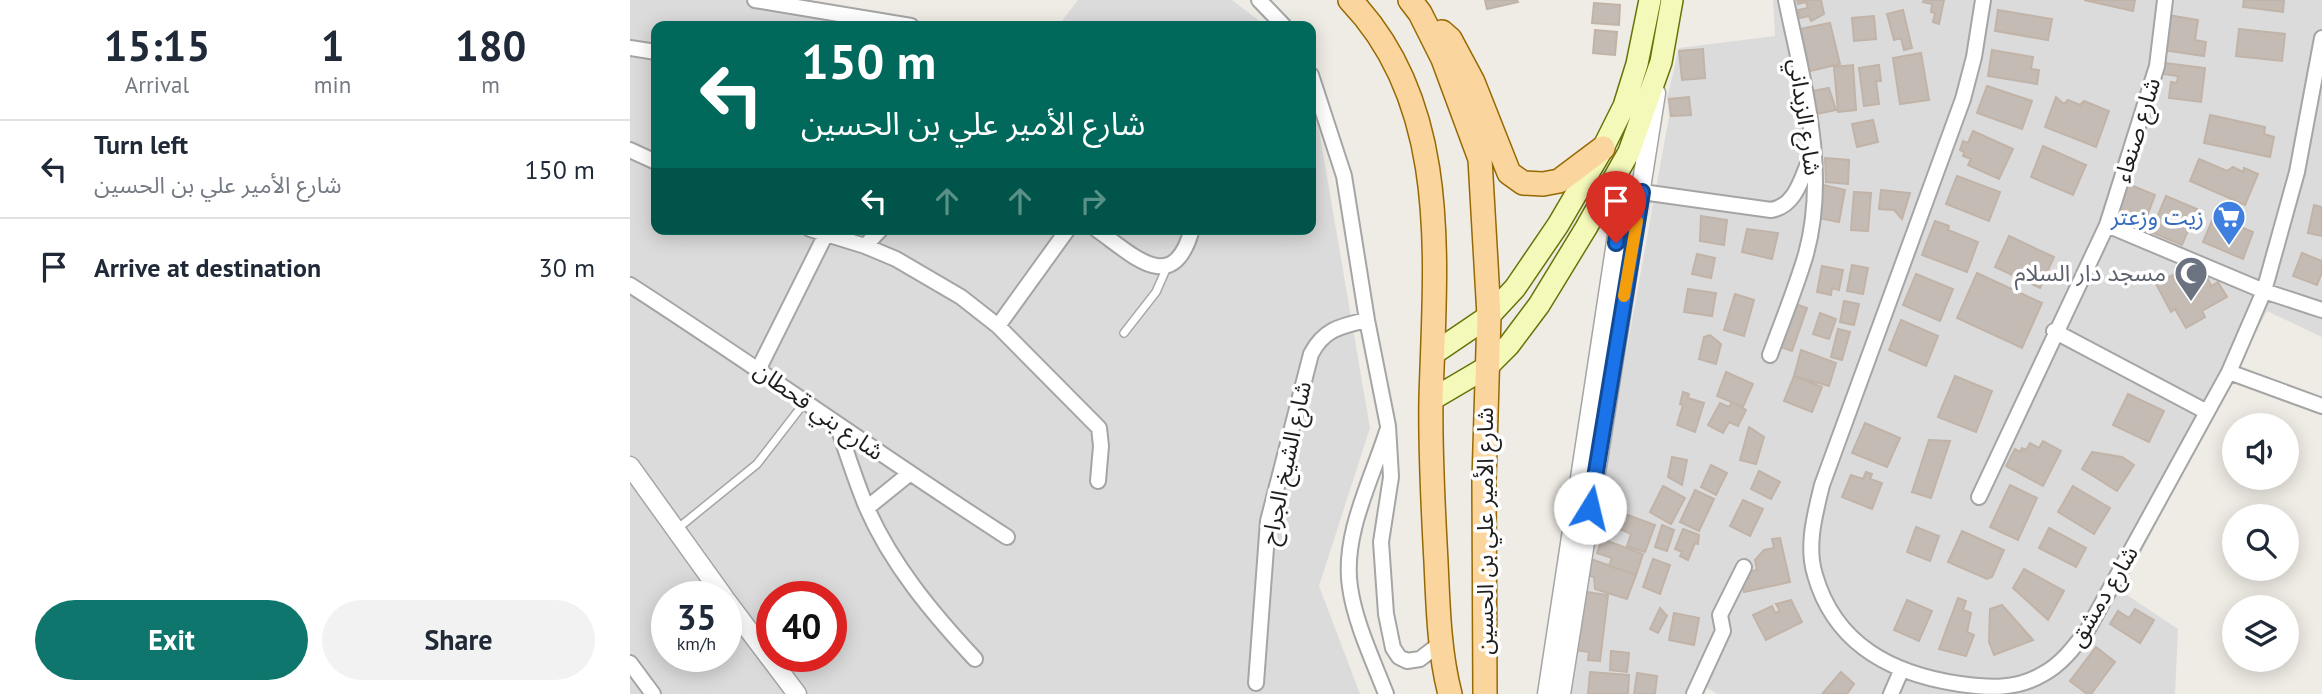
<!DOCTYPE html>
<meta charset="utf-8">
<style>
body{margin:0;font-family:"PT Sans","Noto Sans Arabic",sans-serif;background:#f2f2f3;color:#1f2937;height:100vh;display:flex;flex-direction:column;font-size:26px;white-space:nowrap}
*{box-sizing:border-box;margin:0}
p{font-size:23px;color:#747a83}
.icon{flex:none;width:38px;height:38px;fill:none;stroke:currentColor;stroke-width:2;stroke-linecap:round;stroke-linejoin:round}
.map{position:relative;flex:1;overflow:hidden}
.panel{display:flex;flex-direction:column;background:#fff;width:630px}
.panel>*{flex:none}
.hud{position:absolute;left:21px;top:21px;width:665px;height:214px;border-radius:14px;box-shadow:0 4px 18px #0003;background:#00695c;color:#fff;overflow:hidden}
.buttons{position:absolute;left:1592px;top:413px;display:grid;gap:14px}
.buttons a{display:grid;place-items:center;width:77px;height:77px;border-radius:50%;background:#fff;box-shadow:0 4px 18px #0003;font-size:35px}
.speed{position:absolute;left:21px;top:581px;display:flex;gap:14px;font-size:35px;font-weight:700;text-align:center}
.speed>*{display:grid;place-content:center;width:91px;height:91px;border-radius:50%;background:#fff;box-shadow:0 4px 18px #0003;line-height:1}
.speed small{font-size:18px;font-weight:400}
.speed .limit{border:10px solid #d22;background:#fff;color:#111}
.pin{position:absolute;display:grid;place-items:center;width:60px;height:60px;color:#fff;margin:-72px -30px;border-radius:50% 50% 50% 0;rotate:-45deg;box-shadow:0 0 7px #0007}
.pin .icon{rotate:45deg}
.me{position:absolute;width:77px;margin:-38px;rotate:9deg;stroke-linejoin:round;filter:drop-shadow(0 0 5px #0008)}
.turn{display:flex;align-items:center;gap:24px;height:147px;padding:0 35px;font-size:32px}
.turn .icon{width:91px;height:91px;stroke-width:2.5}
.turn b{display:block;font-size:49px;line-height:60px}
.lanes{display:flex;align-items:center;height:66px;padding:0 35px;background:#0003;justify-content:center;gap:35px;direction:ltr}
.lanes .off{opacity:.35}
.eta{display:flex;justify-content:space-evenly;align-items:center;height:119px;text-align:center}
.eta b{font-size:42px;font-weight:700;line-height:49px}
.primary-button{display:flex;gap:14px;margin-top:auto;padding:14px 35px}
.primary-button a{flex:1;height:80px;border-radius:42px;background:#0f766e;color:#fff;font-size:28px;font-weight:700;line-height:80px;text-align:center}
.primary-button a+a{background:#f2f2f3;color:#1f2937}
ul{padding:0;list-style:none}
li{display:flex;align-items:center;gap:21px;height:98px;padding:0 35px;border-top:2px solid #e0e1e3}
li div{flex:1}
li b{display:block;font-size:26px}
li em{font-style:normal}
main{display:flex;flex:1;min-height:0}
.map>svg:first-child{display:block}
.residential{fill:#dcdbdb;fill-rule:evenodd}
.building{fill:#c4bcb4;stroke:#c1b3a7;stroke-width:2}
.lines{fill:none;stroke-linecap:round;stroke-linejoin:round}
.service-casing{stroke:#a5a5a5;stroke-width:10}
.minor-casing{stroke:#a5a5a5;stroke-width:18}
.tertiary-casing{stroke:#a5a5a5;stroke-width:21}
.secondary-casing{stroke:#657406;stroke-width:24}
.primary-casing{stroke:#966902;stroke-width:26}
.service{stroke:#fff;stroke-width:7}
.minor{stroke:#fff;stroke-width:14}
.tertiary{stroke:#fff;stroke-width:18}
.secondary{stroke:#f4f9b9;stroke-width:21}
.primary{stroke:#fad59e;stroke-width:23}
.route-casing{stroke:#114b97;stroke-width:18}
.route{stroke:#1a73e8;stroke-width:12}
.slow{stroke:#f59e0b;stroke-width:12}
.labels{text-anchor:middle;stroke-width:7;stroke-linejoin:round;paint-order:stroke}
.street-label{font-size:23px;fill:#1e1e1e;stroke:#fff}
.shop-label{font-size:23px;fill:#366cbe;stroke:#fff;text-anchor:end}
.worship-label{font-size:23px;fill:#5b616d;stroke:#fff;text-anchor:end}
</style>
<main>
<section class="panel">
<div class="eta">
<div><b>15:15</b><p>Arrival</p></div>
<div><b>1</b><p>min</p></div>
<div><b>180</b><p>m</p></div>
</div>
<ul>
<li><svg class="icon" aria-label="left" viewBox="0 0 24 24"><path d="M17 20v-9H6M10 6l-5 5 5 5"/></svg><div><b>Turn left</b><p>شارع الأمير علي بن الحسين</p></div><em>150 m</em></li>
<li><svg class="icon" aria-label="arrive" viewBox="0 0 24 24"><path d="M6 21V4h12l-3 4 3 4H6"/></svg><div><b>Arrive at destination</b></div><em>30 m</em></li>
</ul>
<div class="primary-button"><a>Exit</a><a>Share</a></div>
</section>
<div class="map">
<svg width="1692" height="694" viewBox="0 0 1692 694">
<rect width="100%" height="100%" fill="#efece5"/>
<!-- residential -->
<path class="residential" d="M 0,0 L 155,0 L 313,26 L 26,26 L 26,229 L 681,229 L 681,83 L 740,428 L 689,586 L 730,694 L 0,694 ZM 37,597 L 96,597 L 96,656 L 37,656 ZM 142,597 L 201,597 L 201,656 L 142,656 Z
M 448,0 L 602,0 L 636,26 L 428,26 Z
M 1143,0 L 1692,0 L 1692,337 L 1637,311 L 1491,591 L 1548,629 L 1545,694 L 1087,694 L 1076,687 L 1072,694 L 934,694 L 1039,117 L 1037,98 L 1049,48 L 1145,36 Z"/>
<!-- building -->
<path class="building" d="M 855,0 L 887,0 L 888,2 L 857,9 Z
M 1167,0 L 1191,0 L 1194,14 L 1181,21 L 1179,16 L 1170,18 L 1168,10 L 1178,8 L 1176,2 L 1168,4 Z
M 1294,0 L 1314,0 L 1309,24 L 1303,22 L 1305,13 L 1301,12 L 1302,4 L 1293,2 Z
M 1454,0 L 1505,0 L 1503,11 Z
M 1614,0 L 1654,0 L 1653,12 L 1613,7 Z
M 964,3 L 990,5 L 989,25 L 962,23 Z
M 1273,10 L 1282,48 L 1274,50 L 1271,38 L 1264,40 L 1257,14 Z
M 1368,10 L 1422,19 L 1418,40 L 1365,31 Z
M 1538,15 L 1568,20 L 1565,40 L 1576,42 L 1574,56 L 1532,50 Z
M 1244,16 L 1246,39 L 1224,41 L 1222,18 Z
M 1200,23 L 1210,64 L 1180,71 L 1170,29 Z
M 1609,29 L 1655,34 L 1652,61 L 1606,56 Z
M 965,30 L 987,32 L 985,55 L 963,53 Z
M 1073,49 L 1075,78 L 1052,80 L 1049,51 Z
M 1362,50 L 1403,57 L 1401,69 L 1409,70 L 1407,84 L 1358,76 Z
M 1291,53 L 1299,100 L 1270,104 L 1263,58 Z
M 1535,63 L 1575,68 L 1571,102 L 1539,98 L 1541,82 L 1547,83 L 1548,76 L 1533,74 Z
M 1223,65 L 1226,110 L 1208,112 L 1204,67 Z
M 1249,65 L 1251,81 L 1246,81 L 1249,104 L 1234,106 L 1229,68 Z
M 1357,86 L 1402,101 L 1392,129 L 1347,113 Z
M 1199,88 L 1206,110 L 1186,114 L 1182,91 Z
M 1059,97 L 1061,115 L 1041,116 L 1039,99 Z
M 1426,97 L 1434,104 L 1438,100 L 1450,105 L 1454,101 L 1479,111 L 1466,147 L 1415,127 Z
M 1580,115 L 1635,127 L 1634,134 L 1644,137 L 1640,157 L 1574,143 Z
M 1243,120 L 1248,142 L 1227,147 L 1222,124 Z
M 1343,131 L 1383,149 L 1369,179 L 1338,165 L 1341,159 L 1333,156 L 1334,152 L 1330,150 L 1333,141 L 1338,143 Z
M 1413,146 L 1456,165 L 1443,195 L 1401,177 Z
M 1195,158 L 1219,160 L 1218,184 L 1196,182 Z
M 1569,159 L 1597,171 L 1603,167 L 1613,172 L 1614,168 L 1628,174 L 1615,205 L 1560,181 Z
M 1327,176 L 1370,192 L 1359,221 L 1316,204 Z
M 1496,183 L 1525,195 L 1516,219 L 1490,209 L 1488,203 Z
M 1189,184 L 1215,190 L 1209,222 L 1189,218 L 1192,205 L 1185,203 Z
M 1251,190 L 1280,193 L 1272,219 L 1264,210 L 1249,209 Z
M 1224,192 L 1241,193 L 1238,231 L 1221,230 Z
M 1536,196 L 1567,209 L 1552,245 L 1521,232 Z
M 1684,205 L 1692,207 L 1692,236 L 1678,233 Z
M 1071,216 L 1097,220 L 1094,245 L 1070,241 Z
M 1584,216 L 1623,232 L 1613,259 L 1573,242 Z
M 1305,221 L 1319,226 L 1318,230 L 1348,242 L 1337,272 L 1292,255 Z
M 1117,229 L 1148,233 L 1142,259 L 1112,252 Z
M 1379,236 L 1424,257 L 1410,288 L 1365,267 Z
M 1672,253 L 1692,261 L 1692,272 L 1687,285 L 1663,276 Z
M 1067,254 L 1085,258 L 1081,278 L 1062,274 Z
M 1222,265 L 1238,268 L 1233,294 L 1217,291 Z
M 1192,266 L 1213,270 L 1209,290 L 1202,288 L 1201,295 L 1187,292 Z
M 1552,270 L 1556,277 L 1563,273 L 1570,284 L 1578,279 L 1581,286 L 1588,282 L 1597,297 L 1572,311 L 1575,317 L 1556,328 L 1545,309 L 1541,312 L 1526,284 Z
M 1347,273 L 1412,303 L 1392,348 L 1327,318 Z
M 1286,274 L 1323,289 L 1310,321 L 1273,305 Z
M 1058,289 L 1086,293 L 1082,316 L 1054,312 Z
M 1105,294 L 1124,300 L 1114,336 L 1094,330 Z
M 1214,301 L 1229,304 L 1224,325 L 1210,322 Z
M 1160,302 L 1177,308 L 1162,351 L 1145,345 Z
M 1190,313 L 1206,319 L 1199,339 L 1183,334 Z
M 1271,320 L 1308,336 L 1296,366 L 1259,350 Z
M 1208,329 L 1220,332 L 1212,360 L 1201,357 Z
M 1080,335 L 1091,344 L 1086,364 L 1069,359 L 1074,337 Z
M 1171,350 L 1206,363 L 1199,386 L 1164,376 Z
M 1096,372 L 1123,384 L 1113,407 L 1087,396 Z
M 1164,376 L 1192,387 L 1182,412 L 1154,401 Z
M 1325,376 L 1362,391 L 1346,432 L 1308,417 Z
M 1053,392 L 1059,394 L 1058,398 L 1074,403 L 1065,432 L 1047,425 L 1053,405 L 1050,404 Z
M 1498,394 L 1534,411 L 1519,442 L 1483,425 Z
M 1102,402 L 1116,410 L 1108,426 L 1099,422 L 1093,433 L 1078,425 L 1090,403 L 1099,407 Z
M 1235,423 L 1270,438 L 1257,467 L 1222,453 Z
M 1119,427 L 1134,437 L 1126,464 L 1110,460 Z
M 1299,440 L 1320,441 L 1301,498 L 1282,492 Z
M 1413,441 L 1431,451 L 1413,486 L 1376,466 L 1385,449 L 1390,452 L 1392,448 L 1396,450 L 1400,443 L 1409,448 Z
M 1462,452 L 1492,457 L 1504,465 L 1487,491 L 1452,469 Z
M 1042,457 L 1057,460 L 1052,485 L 1038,477 Z
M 1081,465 L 1097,473 L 1086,495 L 1071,487 Z
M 1129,471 L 1150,482 L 1141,499 L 1121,489 Z
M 1236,472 L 1242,474 L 1240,479 L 1252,483 L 1242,509 L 1212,497 L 1221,475 L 1233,479 Z
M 1380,485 L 1407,498 L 1388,540 L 1360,527 Z
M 1033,486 L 1055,498 L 1041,524 L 1020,512 Z
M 1443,486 L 1480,508 L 1464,534 L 1428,512 Z
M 1065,490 L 1084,499 L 1069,531 L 1050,522 Z
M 1113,500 L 1133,509 L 1120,536 L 1100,526 Z
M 995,514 L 1025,525 L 1015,552 L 997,546 L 1001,534 L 990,529 Z
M 1032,525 L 1044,530 L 1037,551 L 1025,547 Z
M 1286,527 L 1309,536 L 1300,561 L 1277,552 Z
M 1419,528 L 1456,548 L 1446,567 L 1409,548 Z
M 1053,529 L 1069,535 L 1068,544 L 1065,543 L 1058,560 L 1050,556 L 1052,552 L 1045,549 Z
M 1332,531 L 1374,550 L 1362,577 L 1357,579 L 1318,562 Z
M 1150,538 L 1160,582 L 1114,592 L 1111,580 L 1119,578 L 1118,572 L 1127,570 L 1125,560 L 1134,550 L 1144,548 L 1142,539 Z
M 972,539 L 1013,554 L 1006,575 L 979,566 L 982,558 L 967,553 Z
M 961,559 L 1006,575 L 997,599 L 965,589 L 964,577 L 956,575 Z
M 1023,559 L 1040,565 L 1030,594 L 1013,587 Z
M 1394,569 L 1434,591 L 1418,620 L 1383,588 Z
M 950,591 L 978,595 L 970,661 L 958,660 L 959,652 L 943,650 Z
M 1328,598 L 1336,601 L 1333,610 L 1341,613 L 1337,632 L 1344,635 L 1336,656 L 1309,649 Z
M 1161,600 L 1172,622 L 1136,640 L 1123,615 L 1142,606 L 1145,613 L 1150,611 L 1146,604 Z
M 1277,600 L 1302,611 L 1289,641 L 1264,630 Z
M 1372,605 L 1403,640 L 1364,655 L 1359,642 L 1360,609 Z
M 1030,608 L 1037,616 L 1028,633 L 1020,629 Z
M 1505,609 L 1524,620 L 1510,643 L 1480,624 L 1488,611 L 1499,618 Z
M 1044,613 L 1069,618 L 1064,645 L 1039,640 Z
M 1466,647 L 1485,662 L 1461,694 L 1457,694 L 1440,681 Z
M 981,651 L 999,653 L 997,672 L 980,670 Z
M 960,672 L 999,675 L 998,694 L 958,694 Z
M 1211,672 L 1224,684 L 1217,694 L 1192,694 Z
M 1007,673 L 1027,676 L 1025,694 L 1004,694 Z"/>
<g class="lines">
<defs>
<path id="service" d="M 494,333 L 526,292 L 537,267
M 47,529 L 127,464 L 175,402"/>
<path id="minor" d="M 125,0 L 281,26
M 629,0 L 654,26
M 1353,0 L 1344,57 L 1333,99 L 1192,485 C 1185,514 1176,546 1185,575 C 1205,645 1262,674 1330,684 C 1359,688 1386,690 1413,674 C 1432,664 1445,646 1458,629 L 1599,372 L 1634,291 L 1667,172 L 1692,38
M 0,48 L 26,52
M 681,75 L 714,176 L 737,320 L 758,426 L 761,477 L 751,542 L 756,614 L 763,648 L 769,657 L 777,661 L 790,659 L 812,642
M 0,150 L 26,162
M 1012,192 L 1141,210 C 1167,206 1172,175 1182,154
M 1477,225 L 1634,291 L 1692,310
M 180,229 L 235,246 L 266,259 L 331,297 L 368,326 L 469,428 L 471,446 L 468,481
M 466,229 C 503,255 543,298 562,229
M 235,246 L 251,229
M 0,285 C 127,367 250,455 377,537
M 368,326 L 438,229
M 1424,331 L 1577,412
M 1140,355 C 1152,322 1166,288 1176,254 C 1199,170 1173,83 1156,0
M 129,368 L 195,236
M 1599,372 L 1692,406
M 207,424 C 216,451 225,479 236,506 C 261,564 303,614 345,659
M 1349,497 L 1477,225 L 1527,66 L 1535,0
M 237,508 L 279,474
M 0,663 L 23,694
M 626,683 L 638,521 L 681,354 C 694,329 711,326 737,320
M 756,694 C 743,660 725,623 720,587 C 712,535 742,479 757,431
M 1064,694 L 1093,631 L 1090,615 L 1114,567
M 1261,694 L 1271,671"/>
<path id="tertiary" d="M 0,466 L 94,597
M 96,600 L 167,694
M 917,694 L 990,216 L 1000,198 L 1012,192
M 931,694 L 1026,93"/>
<path id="secondary" d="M 803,354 L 859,316 L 885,288 L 928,225 L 973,148 L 994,106 L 1007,64 L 1020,0
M 801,400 L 857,367 L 879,345 L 909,305 L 956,228 L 999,152 L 1031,62 L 1042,0"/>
<path id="primary" d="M 720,0 C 822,106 805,262 801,398 C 800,453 803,507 806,562 C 808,605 809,652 820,694
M 780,0 L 790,13 L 813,59 L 850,159 L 859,316 L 854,480 L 855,694
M 812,32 L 820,39 L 843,82 L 879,173 L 893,183 L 913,184 L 929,181 L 973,148"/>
</defs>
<!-- service casing -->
<use href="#service" class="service-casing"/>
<!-- minor casing -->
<use href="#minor" class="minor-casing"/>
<!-- tertiary casing -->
<use href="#tertiary" class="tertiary-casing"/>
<!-- secondary casing -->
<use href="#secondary" class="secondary-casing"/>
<!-- primary casing -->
<use href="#primary" class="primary-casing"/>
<!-- service -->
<use href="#service" class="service"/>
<!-- minor -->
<use href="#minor" class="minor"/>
<!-- tertiary -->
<use href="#tertiary" class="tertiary"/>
<!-- secondary -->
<use href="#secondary" class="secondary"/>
<!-- primary -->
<use href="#primary" class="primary"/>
</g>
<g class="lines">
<defs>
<path id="route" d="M 960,508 L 1012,192 C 990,204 989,220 986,243"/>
</defs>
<!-- route casing -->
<use href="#route" class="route-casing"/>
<!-- route -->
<use href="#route" class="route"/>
<!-- slow -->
<path class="slow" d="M 994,296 L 1007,221"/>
</g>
<!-- icons -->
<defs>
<symbol id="supermarket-pin" viewBox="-11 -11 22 30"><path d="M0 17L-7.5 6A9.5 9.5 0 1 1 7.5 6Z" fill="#3f7fe0" stroke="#fff"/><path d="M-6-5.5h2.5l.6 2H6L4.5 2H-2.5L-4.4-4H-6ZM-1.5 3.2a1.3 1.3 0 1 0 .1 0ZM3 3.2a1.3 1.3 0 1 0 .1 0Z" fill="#fff"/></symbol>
<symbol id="mosque-pin" viewBox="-11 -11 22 30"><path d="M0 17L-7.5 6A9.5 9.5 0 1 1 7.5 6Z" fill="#6b7280" stroke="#fff"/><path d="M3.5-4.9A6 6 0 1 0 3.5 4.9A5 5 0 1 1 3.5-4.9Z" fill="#fff"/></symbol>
</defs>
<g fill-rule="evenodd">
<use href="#supermarket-pin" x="1580" y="198" width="38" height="52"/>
<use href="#mosque-pin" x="1542" y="254" width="38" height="52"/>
</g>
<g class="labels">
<!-- street labels -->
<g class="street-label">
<text transform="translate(1175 117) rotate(82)" y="8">شارع الزبداني</text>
<text transform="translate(1507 130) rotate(-73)" y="8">شارع صنعاء</text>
<text transform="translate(189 411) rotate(35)" y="8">شارع بني قحطان</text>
<text transform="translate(656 463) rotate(-78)" y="8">شارع الشيخ الجراح</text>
<text transform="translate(855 531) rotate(-90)" y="8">شارع الأمير علي بن الحسين</text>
<text transform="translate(1473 596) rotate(-59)" y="8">شارع دمشق</text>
</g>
<!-- shop labels -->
<g class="shop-label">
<text x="1574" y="225">زيت وزعتر</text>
</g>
<!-- worship labels -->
<g class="worship-label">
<text x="1536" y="281">مسجد دار السلام</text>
</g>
</g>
</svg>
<div class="buttons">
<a><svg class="icon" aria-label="sound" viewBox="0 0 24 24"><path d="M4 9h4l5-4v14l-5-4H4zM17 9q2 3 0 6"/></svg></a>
<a><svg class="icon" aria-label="search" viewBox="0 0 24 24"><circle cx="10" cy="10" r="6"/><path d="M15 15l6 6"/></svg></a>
<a><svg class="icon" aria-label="layers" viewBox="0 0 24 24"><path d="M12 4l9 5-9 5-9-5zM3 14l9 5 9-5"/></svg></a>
</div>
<div class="speed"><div>35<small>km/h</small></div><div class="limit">40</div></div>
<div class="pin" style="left:986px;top:243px;background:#d93025"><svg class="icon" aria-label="arrive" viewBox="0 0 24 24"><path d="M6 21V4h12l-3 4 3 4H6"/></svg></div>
<svg class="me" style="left:960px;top:508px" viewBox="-20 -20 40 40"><circle r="19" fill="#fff"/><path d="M0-13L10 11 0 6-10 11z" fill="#1a73e8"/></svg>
<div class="hud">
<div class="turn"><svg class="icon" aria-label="left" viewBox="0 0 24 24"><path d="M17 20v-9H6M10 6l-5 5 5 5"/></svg><div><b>150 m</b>شارع الأمير علي بن الحسين</div></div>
<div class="lanes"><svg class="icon" aria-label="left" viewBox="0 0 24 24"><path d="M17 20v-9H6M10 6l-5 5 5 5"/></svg><svg class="icon off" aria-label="ahead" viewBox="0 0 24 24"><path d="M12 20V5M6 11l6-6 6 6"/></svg><svg class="icon off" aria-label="ahead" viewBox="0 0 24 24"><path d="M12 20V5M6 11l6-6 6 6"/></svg><svg class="icon off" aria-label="right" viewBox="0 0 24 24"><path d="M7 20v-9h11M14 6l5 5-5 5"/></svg></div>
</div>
</div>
</main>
